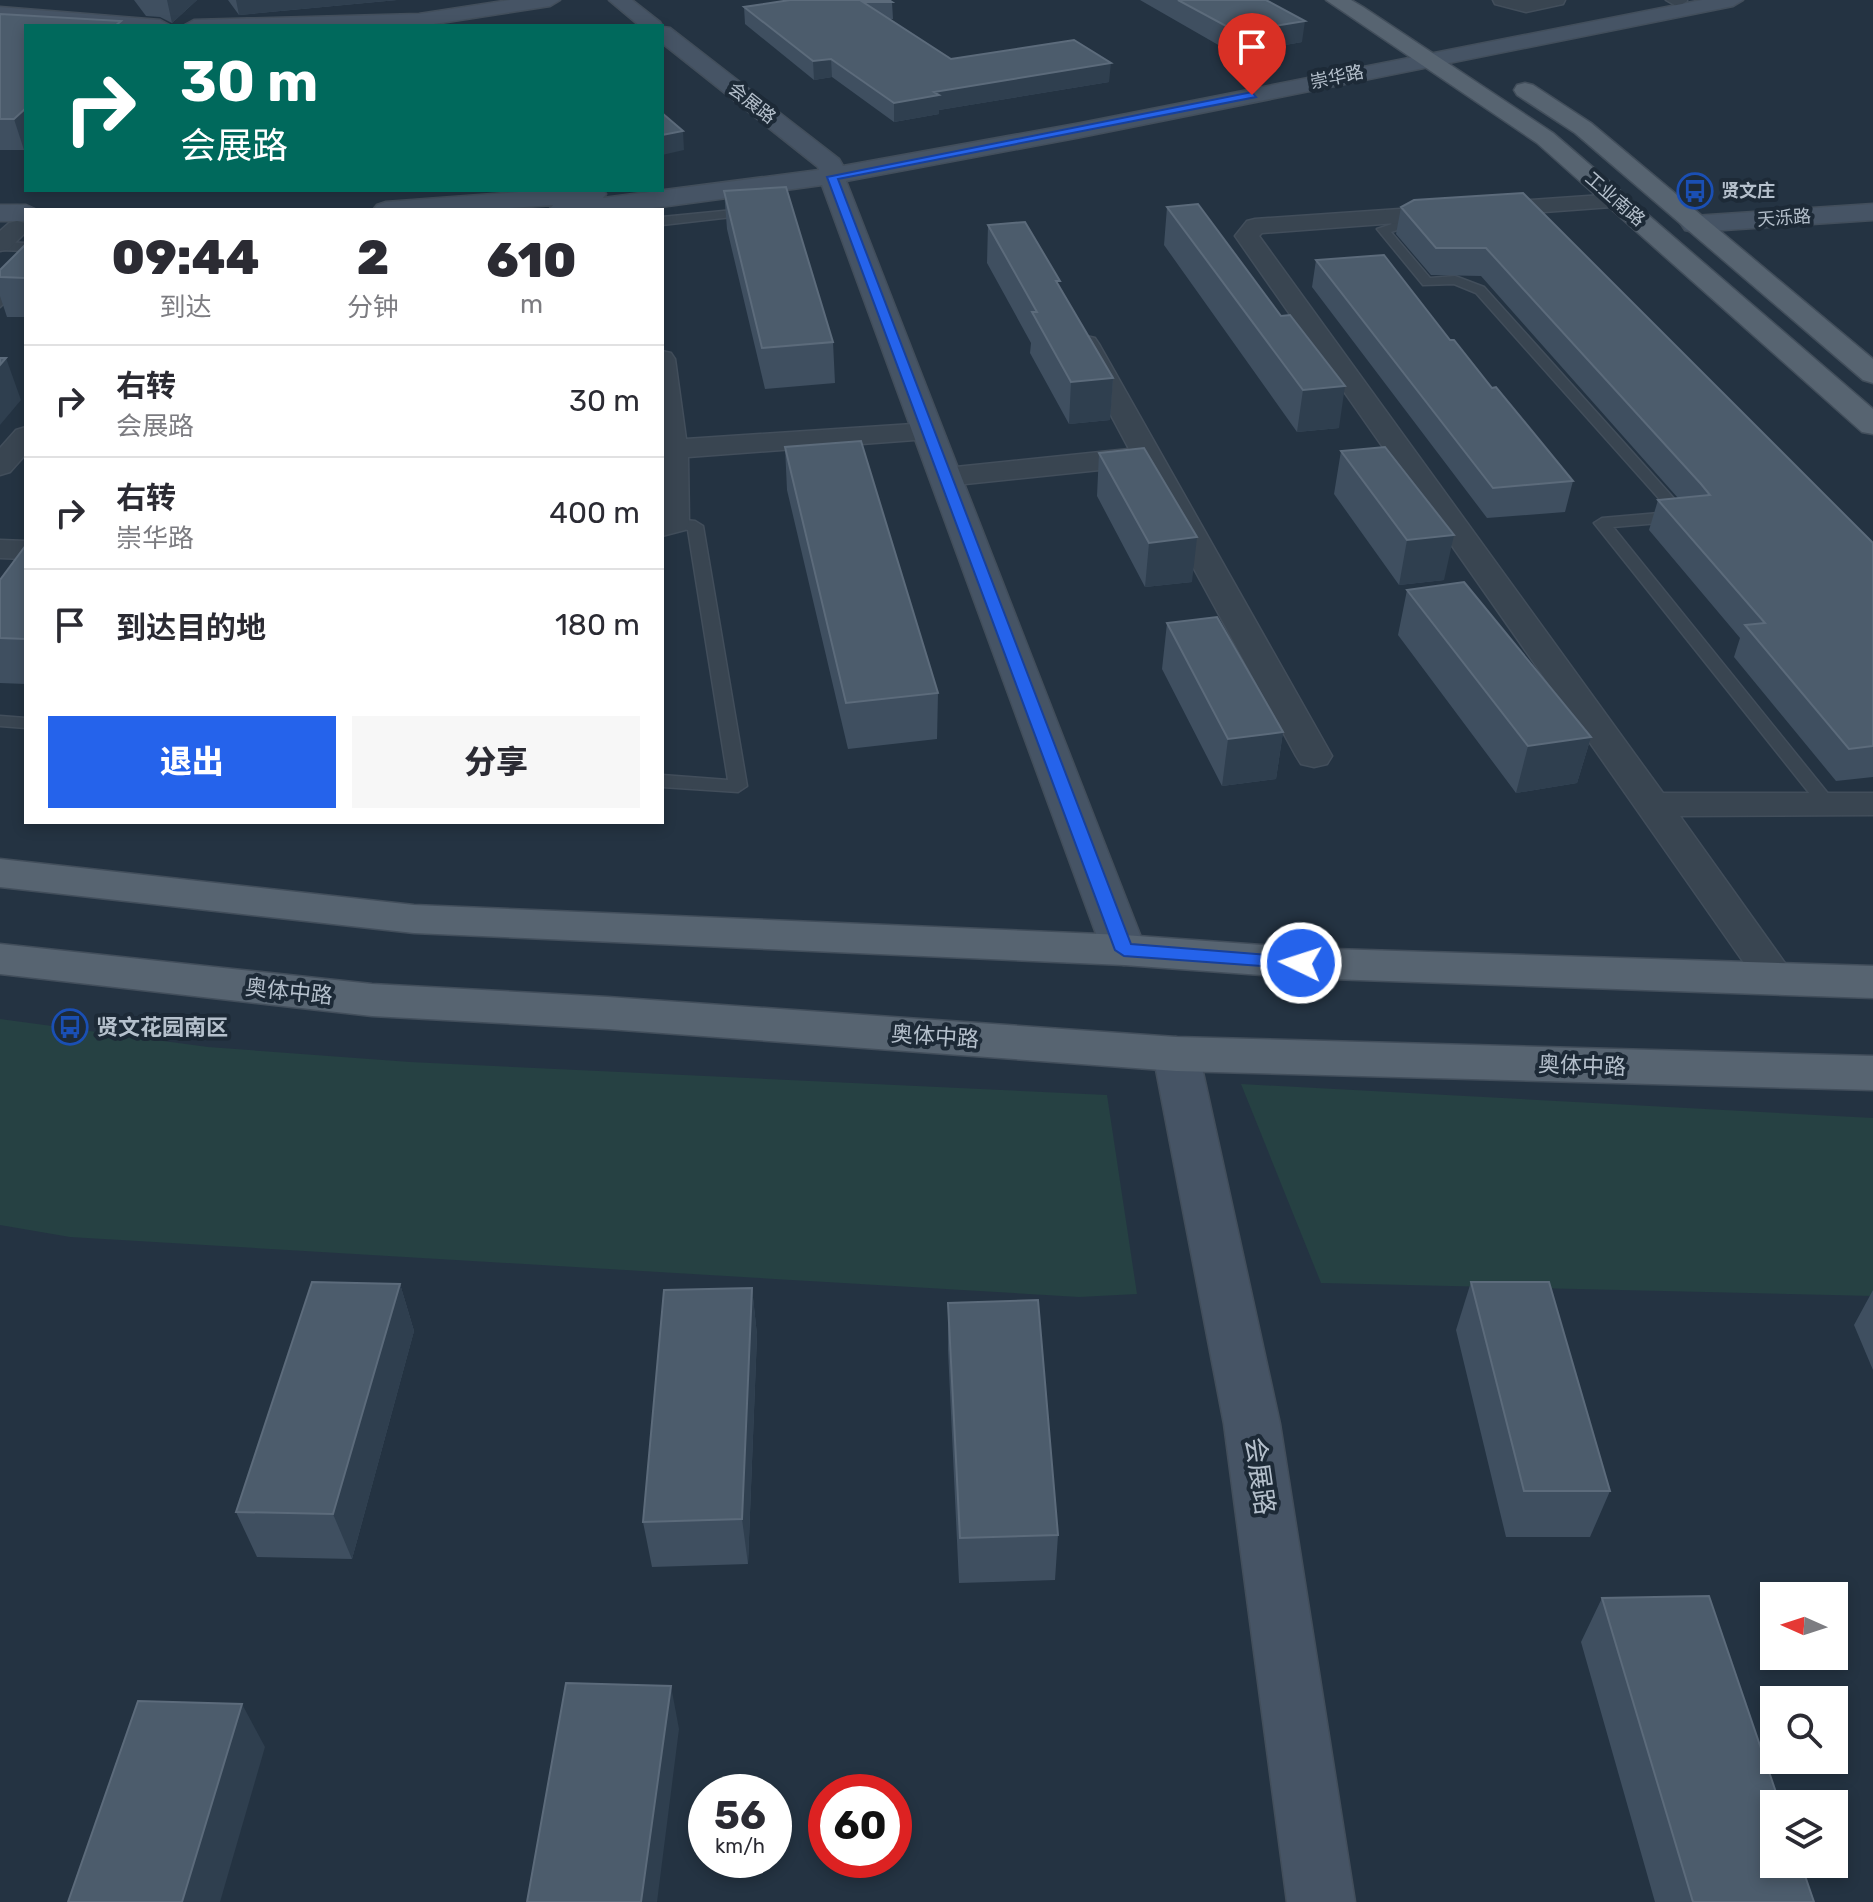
<!DOCTYPE html>
<html lang="zh">
<meta charset="utf-8">
<style>
body{margin:0;font-family:Rubik,"Noto Sans SC",sans-serif;background:#f7f7f7;color:#2b2b33;height:100vh;display:flex;flex-direction:column;font-size:30px;white-space:nowrap}
*{box-sizing:border-box;margin:0}
p{font-size:26px;color:#7c7c81}
.icon{flex:none;width:44px;height:44px;fill:none;stroke:currentColor;stroke-width:2;stroke-linecap:round;stroke-linejoin:round}
.map{position:relative;flex:1;overflow:hidden}
.details{position:absolute;left:24px;top:208px;width:640px;height:616px;display:flex;flex-direction:column;background:#fff;border-radius:0px;box-shadow:0 4px 12px #0003}
.details>*{flex:none}
.guide{position:absolute;left:24px;top:24px;width:640px;height:168px;border-radius:0px;box-shadow:0 4px 12px #0003;background:#00695c;color:#fff;overflow:hidden}
.needle{width:52px;rotate:273deg}
.controls{position:absolute;left:1760px;top:1582px;display:grid;gap:16px}
.controls a{display:grid;place-items:center;width:88px;height:88px;border-radius:0px;background:#fff;box-shadow:0 4px 12px #0003;font-size:40px}
.speed{position:absolute;left:688px;top:1774px;display:flex;gap:16px;font-size:40px;font-weight:700;text-align:center}
.speed>*{display:grid;place-content:center;width:104px;height:104px;border-radius:50%;background:#fff;box-shadow:0 4px 12px #0003;line-height:1}
.speed small{font-size:20px;font-weight:400}
.speed .limit{border:12px solid #d22;background:#fff;color:#111}
.pin{position:absolute;display:grid;place-items:center;width:68px;height:68px;color:#fff;margin:-82px -34px;border-radius:50% 50% 50% 0;rotate:-45deg;box-shadow:0 0 8px #0007}
.pin .icon{rotate:45deg}
.me{position:absolute;width:88px;margin:-44px;rotate:274deg;stroke-linejoin:round;filter:drop-shadow(0 0 6px #0008)}
.turn{display:flex;align-items:center;gap:28px;height:168px;padding:0 24px;font-size:36px}
.turn .icon{width:104px;height:104px;stroke-width:2.5}
.turn b{display:block;font-size:56px;line-height:68px}
.eta{display:flex;justify-content:space-evenly;align-items:center;height:136px;text-align:center}
.eta b{font-size:48px;font-weight:800;line-height:56px}
.action{display:flex;gap:16px;margin-top:auto;padding:16px 24px}
.action a{flex:1;height:92px;border-radius:0px;background:#2563eb;color:#fff;font-size:32px;font-weight:800;line-height:92px;text-align:center}
.action a+a{background:#f7f7f7;color:#2b2b33}
ul{padding:0;list-style:none}
li{display:flex;align-items:center;gap:24px;height:112px;padding:0 24px;border-top:2px solid #e1e1e2}
li div{flex:1}
li b{display:block;font-size:30px}
li em{font-style:normal}
.map>svg:first-child{display:block}
.green{fill:#264143}
.lines{fill:none;stroke-linecap:round;stroke-linejoin:round}
.lane-casing{stroke:#424e5b;stroke-width:3}
.street-casing{stroke:#424e5b;stroke-width:3}
.secondary-casing{stroke:#424e5b;stroke-width:3}
.primary-casing{stroke:#424e5b;stroke-width:3}
.lane{fill:#394551;fill-rule:evenodd}
.street{fill:#394551;fill-rule:evenodd}
.secondary{fill:#465465;fill-rule:evenodd}
.primary{fill:#576471;fill-rule:evenodd}
.wall{fill:#3f4f60}
.shaded-wall{fill:#2f3f4f}
.building{fill:#4c5c6c;stroke:#5c6b7b;stroke-width:2}
.route{fill:#2563eb;stroke:#184099;stroke-width:2}
.labels{text-anchor:middle;stroke-width:8;stroke-linejoin:round;paint-order:stroke}
.far-street-label{font-size:18px;fill:#b5c0cc;stroke:#1d2a37}
.far-poi-label{font-size:18px;font-weight:bold;fill:#b5c0cc;stroke:#1d2a37;text-anchor:start}
.street-label{font-size:22px;fill:#b5c0cc;stroke:#1d2a37}
.poi-label{font-size:22px;font-weight:bold;fill:#b5c0cc;stroke:#1d2a37;text-anchor:start}
.near-street-label{font-size:26px;fill:#b5c0cc;stroke:#1d2a37}
</style>
<div class="map">
<svg width="1873" height="1902" viewBox="0 0 1873 1902">
<rect width="100%" height="100%" fill="#243342"/>
<!-- green -->
<path class="green" d="M 0,1019 L 208,1047 L 410,1062 L 1107,1095 L 1137,1294 L 1079,1297 L 70,1237 L 0,1225 Z
M 1241,1084 L 1873,1118 L 1873,1296 L 1321,1283 Z"/>
<g class="lines">
<defs>
<path id="lane" d="M 754,208 L 760,212 L 758,214 L 662,225 L 662,217 Z
M 1391,213 L 1407,227 L 1391,232 L 1430,278 L 1455,276 L 1484,287 L 1687,513 L 1690,516 L 1682,521 L 1613,527 L 1834,801 L 1837,805 L 1834,809 L 1822,809 L 1594,523 L 1602,518 L 1671,512 L 1476,293 L 1454,284 L 1423,285 L 1377,229 L 1392,224 L 1385,217 Z
M 0,242 L 26,243 L 26,251 L 0,250 Z
M 26,271 L 26,282 L 0,307 L 0,296 Z
M 674,519 L 695,521 L 703,526 L 747,786 L 738,792 L 662,787 L 662,775 L 728,780 L 688,530 L 669,527 L 666,524 Z
M 0,716 L 26,718 L 26,728 L 0,726 Z"/>
<path id="street" d="M 1493,0 L 1565,0 L 1563,4 L 1526,12 L 1495,4 Z
M 1666,0 L 1687,0 L 1687,1 L 1678,7 Z
M 1617,194 L 1625,196 L 1629,201 L 1625,206 L 1262,233 L 1259,236 L 1663,793 L 1873,793 L 1873,815 L 1680,816 L 1797,980 L 1791,990 L 1777,994 L 1763,990 L 1235,236 L 1247,221 L 1255,219 Z
M 17,221 L 25,223 L 26,232 L 9,249 L 0,251 L 0,231 L 9,223 Z
M 1086,336 L 1095,338 L 1099,344 L 1332,756 L 1327,764 L 1314,767 L 1301,764 L 1296,756 L 1138,466 L 946,486 L 936,483 L 931,477 L 936,471 L 946,468 L 1129,449 L 1073,344 L 1077,338 Z
M 662,351 L 671,353 L 675,359 L 686,439 L 928,423 L 938,425 L 942,431 L 938,437 L 928,439 L 688,457 L 689,524 L 685,530 L 662,536 Z
M 26,427 L 26,454 L 10,472 L 0,475 L 0,448 L 16,430 Z
M 0,540 L 26,541 L 26,559 L 0,558 Z"/>
<path id="secondary" d="M 510,0 L 560,0 L 550,6 L 421,26 L 183,26 L 194,20 L 419,14 Z
M 609,0 L 632,0 L 660,22 L 663,27 L 670,28 L 839,159 L 843,166 L 1081,123 L 1702,0 L 1743,0 L 1733,6 L 1081,137 L 846,181 L 1146,950 L 1140,961 L 1124,965 L 1108,961 L 1102,950 L 822,185 L 638,210 L 549,210 L 553,205 L 485,210 L 373,210 L 377,205 L 386,202 L 546,190 L 603,190 L 606,194 L 603,198 L 819,170 L 818,167 L 662,43 L 662,26 L 640,26 Z
M 0,7 L 160,20 L 171,26 L 83,26 L 0,19 Z
M 1873,204 L 1873,220 L 1694,232 L 1685,230 L 1681,224 L 1685,218 L 1694,216 Z
M 0,205 L 26,205 L 37,210 L 26,210 L 26,221 L 0,221 Z
M 1176,1037 L 1192,1042 L 1199,1054 L 1280,1424 L 1355,1902 L 1287,1902 L 1224,1424 L 1153,1054 L 1160,1042 Z"/>
<path id="primary" d="M 1326,0 L 1351,0 L 1363,7 L 1553,133 L 1873,409 L 1873,434 L 1862,432 L 1537,143 Z
M 1525,83 L 1533,85 L 1591,123 L 1873,359 L 1873,383 L 1863,380 L 1575,133 L 1517,95 L 1514,90 L 1517,85 Z
M 0,859 L 414,905 L 1124,935 L 1301,948 L 1873,966 L 1873,998 L 1301,978 L 1124,965 L 414,933 L 0,887 Z
M 0,944 L 372,984 L 608,997 L 1176,1037 L 1873,1056 L 1873,1090 L 1176,1071 L 608,1029 L 372,1016 L 0,974 Z"/>
</defs>
<!-- lane casing -->
<use href="#lane" class="lane-casing"/>
<!-- street casing -->
<use href="#street" class="street-casing"/>
<!-- secondary casing -->
<use href="#secondary" class="secondary-casing"/>
<!-- primary casing -->
<use href="#primary" class="primary-casing"/>
<!-- lane -->
<use href="#lane" class="lane"/>
<!-- street -->
<use href="#street" class="street"/>
<!-- secondary -->
<use href="#secondary" class="secondary"/>
<!-- primary -->
<use href="#primary" class="primary"/>
</g>
<!-- wall -->
<path class="wall" d="M 134,0 L 197,0 L 172,23 L 160,17 L 146,16 Z
M 228,0 L 397,0 L 239,15 Z
M 790,0 L 892,2 L 893,19 L 890,19 L 951,59 L 1109,82 L 939,110 L 939,114 L 894,122 L 832,77 L 814,80 L 745,24 L 744,7 Z
M 1140,0 L 1266,0 L 1302,42 L 1234,54 Z
M 0,14 L 26,26 L 26,148 L 24,150 L 0,150 Z
M 724,191 L 833,342 L 835,383 L 765,389 L 727,229 Z
M 1523,193 L 1873,543 L 1873,777 L 1836,781 L 1734,657 L 1740,638 L 1649,530 L 1658,500 L 1678,498 L 1481,276 L 1431,275 L 1396,234 L 1401,207 Z
M 1167,207 L 1339,428 L 1297,432 L 1164,245 Z
M 988,225 L 1060,288 L 1113,378 L 1110,420 L 1069,424 L 1030,353 L 1031,343 L 987,263 Z
M 26,244 L 26,317 L 7,317 L 0,296 L 0,270 Z
M 1316,260 L 1450,340 L 1573,481 L 1565,512 L 1487,518 L 1312,287 Z
M 785,447 L 938,693 L 937,739 L 848,749 L 787,490 Z
M 1341,451 L 1444,580 L 1399,585 L 1334,494 Z
M 1099,453 L 1192,582 L 1145,587 L 1097,496 Z
M 26,545 L 26,684 L 0,683 L 0,580 Z
M 1407,590 L 1591,737 L 1577,783 L 1516,793 L 1398,635 Z
M 1167,623 L 1283,732 L 1276,779 L 1222,786 L 1162,669 Z
M 1471,1282 L 1610,1491 L 1590,1537 L 1506,1537 L 1456,1330 Z
M 400,1284 L 414,1331 L 352,1559 L 257,1557 L 236,1512 Z
M 752,1288 L 757,1335 L 748,1564 L 652,1567 L 643,1522 Z
M 1873,1290 L 1873,1370 L 1854,1325 Z
M 948,1303 L 1058,1535 L 1055,1580 L 959,1583 L 948,1350 Z
M 1602,1598 L 1814,1902 L 1655,1902 L 1581,1642 Z"/>
<!-- shaded-wall -->
<path class="shaded-wall" d="M 167,0 L 197,0 L 172,23 Z
M 236,0 L 397,0 L 239,15 Z
M 1305,21 L 1302,42 L 1234,54 L 1237,32 Z
M 831,59 L 832,77 L 814,80 L 813,61 Z
M 1111,63 L 1109,82 L 939,110 L 939,114 L 894,122 L 894,103 L 934,92 Z
M 26,108 L 26,148 L 24,150 L 14,119 Z
M 683,131 L 684,150 L 662,155 L 662,135 Z
M 6,358 L 21,400 L 0,425 L 0,365 Z
M 1113,378 L 1110,420 L 1069,424 L 1071,382 Z
M 1345,386 L 1339,428 L 1297,432 L 1303,390 Z
M 1454,535 L 1444,580 L 1399,585 L 1407,540 Z
M 1197,537 L 1192,582 L 1145,587 L 1149,543 Z
M 1283,732 L 1276,779 L 1222,786 L 1228,739 Z
M 1591,737 L 1577,783 L 1516,793 L 1528,746 Z
M 400,1284 L 414,1331 L 352,1559 L 333,1514 Z
M 752,1288 L 757,1335 L 748,1564 L 742,1519 Z
M 671,1686 L 679,1729 L 657,1902 L 641,1902 Z
M 242,1704 L 265,1747 L 220,1902 L 182,1902 Z"/>
<!-- building -->
<path class="building" d="M 790,0 L 889,0 L 892,2 L 863,2 L 951,59 L 1074,40 L 1111,63 L 934,92 L 939,95 L 894,103 L 831,59 L 813,61 L 744,7 Z
M 1178,0 L 1266,0 L 1305,21 L 1237,32 Z
M 0,14 L 121,21 L 115,26 L 26,26 L 26,108 L 14,119 L 0,119 Z
M 662,113 L 683,131 L 662,135 Z
M 786,187 L 833,342 L 762,348 L 724,191 Z
M 1523,193 L 1873,543 L 1873,746 L 1849,749 L 1745,625 L 1765,623 L 1658,500 L 1710,495 L 1701,484 L 1486,248 L 1436,248 L 1401,207 L 1414,200 Z
M 1198,204 L 1281,316 L 1290,315 L 1345,386 L 1303,390 L 1167,207 Z
M 1025,222 L 1060,281 L 1056,281 L 1113,378 L 1071,382 L 1032,312 L 1037,312 L 988,225 Z
M 26,244 L 26,278 L 0,277 L 0,270 Z
M 1384,255 L 1450,340 L 1454,340 L 1492,388 L 1496,387 L 1573,481 L 1493,488 L 1316,260 Z
M 0,358 L 6,358 L 0,365 Z
M 861,441 L 938,693 L 846,703 L 785,447 Z
M 1385,447 L 1454,535 L 1407,540 L 1341,451 Z
M 1144,448 L 1197,537 L 1149,543 L 1099,453 Z
M 26,545 L 26,639 L 0,638 L 0,580 Z
M 1464,582 L 1591,737 L 1528,746 L 1407,590 Z
M 1217,617 L 1283,732 L 1228,739 L 1167,623 Z
M 312,1282 L 400,1284 L 333,1514 L 236,1512 Z
M 1471,1282 L 1549,1282 L 1610,1491 L 1524,1491 Z
M 752,1288 L 742,1519 L 643,1522 L 664,1290 Z
M 1038,1300 L 1058,1535 L 960,1538 L 948,1303 Z
M 1709,1596 L 1780,1804 L 1774,1804 L 1774,1864 L 1801,1864 L 1814,1902 L 1693,1902 L 1602,1598 Z
M 566,1683 L 671,1686 L 641,1902 L 527,1902 Z
M 138,1701 L 242,1704 L 182,1902 L 68,1902 Z"/>
<!-- route -->
<path class="route" d="M 1252,92 L 1256,97 L 838,179 L 1131,944 L 1307,958 L 1310,963 L 1301,969 L 1124,956 L 1115,950 L 827,177 Z"/>
<!-- icons -->
<defs>
<symbol id="bus-ring" viewBox="-11 -11 22 22"><circle r="9.5" fill="#1d2a37" stroke="#1a4fb4" stroke-width="1.5"/><path d="M-5-6H5V4H4V6H2V4H-2V6H-4V4H-5ZM-3.5-4V0h7V-4ZM-3.5 1.2v1.5H-2V1.2ZM2 1.2v1.5H3.5V1.2Z" fill="#1a4fb4"/></symbol>
</defs>
<g fill-rule="evenodd">
<use href="#bus-ring" x="1675" y="171" width="40" height="40"/>
<use href="#bus-ring" x="50" y="1007" width="40" height="40"/>
</g>
<g class="labels">
<!-- far-street labels -->
<g class="far-street-label">
<text transform="translate(1337 77) rotate(-12)" y="6">崇华路</text>
<text transform="translate(752 103) rotate(38)" y="6">会展路</text>
<text transform="translate(1615 199) rotate(41)" y="6">工业南路</text>
<text transform="translate(1784 218) rotate(-4)" y="6">天泺路</text>
</g>
<!-- far-poi labels -->
<g class="far-poi-label">
<text x="1721" y="197">贤文庄</text>
</g>
<!-- street labels -->
<g class="street-label">
<text transform="translate(289 991) rotate(6)" y="8">奥体中路</text>
<text transform="translate(935 1036) rotate(4)" y="8">奥体中路</text>
<text transform="translate(1582 1065) rotate(2)" y="8">奥体中路</text>
</g>
<!-- poi labels -->
<g class="poi-label">
<text x="96" y="1035">贤文花园南区</text>
</g>
<!-- near-street labels -->
<g class="near-street-label">
<text transform="translate(1260 1476) rotate(82)" y="9">会展路</text>
</g>
</g>
</svg>
<div class="controls">
<a><svg class="needle" viewBox="-14 -14 28 28"><path d="M0-13l5 13h-10z" fill="#e53935"/><path d="M0 13l5-13h-10z" fill="#7c7c81"/></svg></a>
<a><svg class="icon" aria-label="search" viewBox="0 0 24 24"><circle cx="10" cy="10" r="6"/><path d="M15 15l6 6"/></svg></a>
<a><svg class="icon" aria-label="layers" viewBox="0 0 24 24"><path d="M12 4l9 5-9 5-9-5zM3 14l9 5 9-5"/></svg></a>
</div>
<div class="speed"><div>56<small>km/h</small></div><div class="limit">60</div></div>
<div class="pin" style="left:1252px;top:95px;background:#d93025"><svg class="icon" aria-label="arrive" viewBox="0 0 24 24"><path d="M6 21V4h12l-3 4 3 4H6"/></svg></div>
<svg class="me" style="left:1301px;top:963px" viewBox="-20 -20 40 40"><circle r="17" fill="#2563eb" stroke="#fff" stroke-width="3"/><path d="M0-11L8 9 0 5-8 9z" fill="#fff"/></svg>
<div class="guide">
<div class="turn"><svg class="icon" aria-label="right" viewBox="0 0 24 24"><path d="M7 20v-9h11M14 6l5 5-5 5"/></svg><div><b>30 m</b>会展路</div></div>
</div>
<section class="details">
<div class="eta">
<div><b>09:44</b><p>到达</p></div>
<div><b>2</b><p>分钟</p></div>
<div><b>610</b><p>m</p></div>
</div>
<ul>
<li><svg class="icon" aria-label="right" viewBox="0 0 24 24"><path d="M7 20v-9h11M14 6l5 5-5 5"/></svg><div><b>右转</b><p>会展路</p></div><em>30 m</em></li>
<li><svg class="icon" aria-label="right" viewBox="0 0 24 24"><path d="M7 20v-9h11M14 6l5 5-5 5"/></svg><div><b>右转</b><p>崇华路</p></div><em>400 m</em></li>
<li><svg class="icon" aria-label="arrive" viewBox="0 0 24 24"><path d="M6 21V4h12l-3 4 3 4H6"/></svg><div><b>到达目的地</b></div><em>180 m</em></li>
</ul>
<div class="action"><a>退出</a><a>分享</a></div>
</section>
</div>
